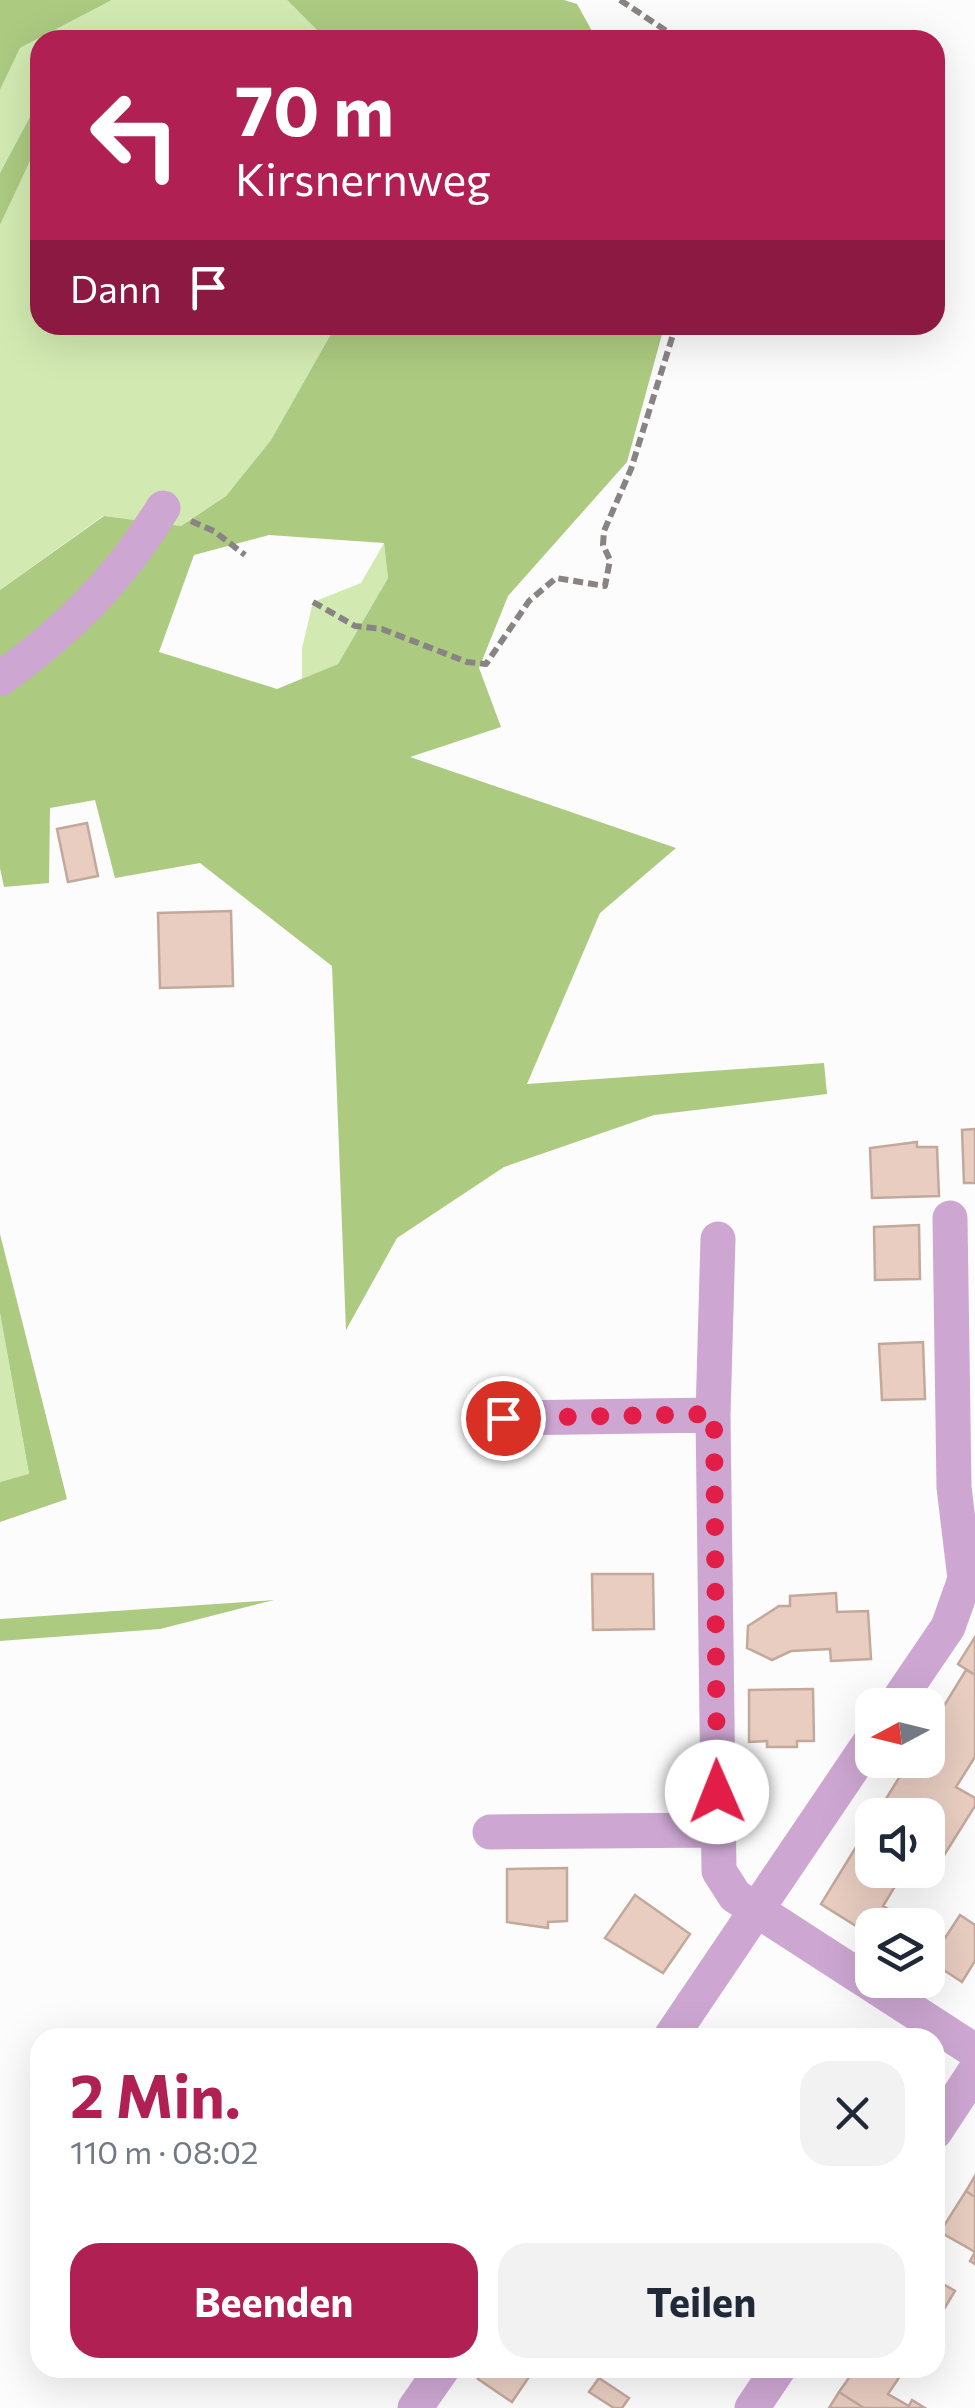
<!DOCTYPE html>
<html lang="de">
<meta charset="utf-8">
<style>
body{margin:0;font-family:Commissioner,sans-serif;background:#f2f2f3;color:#1f2937;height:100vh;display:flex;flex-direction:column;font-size:38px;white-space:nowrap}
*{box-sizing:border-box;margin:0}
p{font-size:32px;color:#747a83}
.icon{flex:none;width:55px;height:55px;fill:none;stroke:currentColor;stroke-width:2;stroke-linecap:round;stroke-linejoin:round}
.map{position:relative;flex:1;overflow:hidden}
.details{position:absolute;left:30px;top:2028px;width:915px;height:350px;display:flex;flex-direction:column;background:#fff;border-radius:30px;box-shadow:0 10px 40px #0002}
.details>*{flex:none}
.top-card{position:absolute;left:30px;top:30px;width:915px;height:305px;border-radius:30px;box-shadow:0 10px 40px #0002;background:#b02052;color:#fff;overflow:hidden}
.needle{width:65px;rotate:263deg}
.fabs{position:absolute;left:855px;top:1688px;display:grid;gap:20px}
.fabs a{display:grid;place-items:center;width:90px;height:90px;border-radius:20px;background:#fff;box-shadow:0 10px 40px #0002;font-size:50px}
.pin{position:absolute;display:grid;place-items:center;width:85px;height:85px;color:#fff;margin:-42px;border:5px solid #fff;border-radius:50%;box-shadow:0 2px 10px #0007}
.me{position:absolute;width:110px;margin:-55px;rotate:359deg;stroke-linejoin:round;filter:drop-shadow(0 0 8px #0008)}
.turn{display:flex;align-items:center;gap:35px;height:210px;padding:0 40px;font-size:45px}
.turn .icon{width:130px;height:130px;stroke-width:2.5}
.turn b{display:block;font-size:70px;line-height:85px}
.then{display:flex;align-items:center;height:95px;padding:0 40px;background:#0003;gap:20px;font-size:38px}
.round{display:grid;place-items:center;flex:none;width:105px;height:105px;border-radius:30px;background:#f2f2f3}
.overview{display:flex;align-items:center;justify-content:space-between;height:170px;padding:0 40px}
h1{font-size:60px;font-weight:700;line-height:75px;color:#b02052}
.action{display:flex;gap:20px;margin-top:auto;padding:20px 40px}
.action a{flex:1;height:115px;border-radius:30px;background:#b02052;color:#fff;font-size:40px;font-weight:700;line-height:115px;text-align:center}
.action a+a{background:#f2f2f3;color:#1f2937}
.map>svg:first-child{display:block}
.green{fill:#d2eab2}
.forest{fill:#acca80;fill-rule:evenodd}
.building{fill:#e8cdc0;stroke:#c3a89c;stroke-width:2.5}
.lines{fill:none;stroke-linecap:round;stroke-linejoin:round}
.path{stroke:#898483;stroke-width:6;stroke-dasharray:10 5;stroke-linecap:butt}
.minor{stroke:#cda7d2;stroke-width:35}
.route{stroke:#e11d48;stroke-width:18;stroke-dasharray:0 32.4}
</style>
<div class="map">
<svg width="975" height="2408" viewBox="0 0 975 2408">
<rect width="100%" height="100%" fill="#fcfcfc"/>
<!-- green -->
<path class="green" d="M 112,0 L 287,0 L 327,40 L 118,40 L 125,32 L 40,40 L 40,98 L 0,173 L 0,90 L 20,48 Z
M 40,140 L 40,325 L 336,325 L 271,440 L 226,496 L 181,526 L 103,516 L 0,590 L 0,225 Z
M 384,543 L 388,578 L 338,664 L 302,679 L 302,648 L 313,602 L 361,583 Z
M 0,1313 L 29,1475 L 0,1482 Z"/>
<!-- forest -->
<path class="forest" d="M 0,0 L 112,0 L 20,48 L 0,90 Z
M 287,0 L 564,0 L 577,4 L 597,40 L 327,40 Z
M 40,98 L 40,140 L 0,225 L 0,173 Z
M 336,325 L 664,327 L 627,462 L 508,596 L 479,668 L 501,727 L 410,757 L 676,848 L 600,913 L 527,1084 L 824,1063 L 827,1094 L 654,1115 L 504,1167 L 397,1238 L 346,1330 L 332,966 L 200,863 L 115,878 L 95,800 L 50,808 L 49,883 L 4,887 L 0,868 L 0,590 L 104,516 L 181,526 L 226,496 L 271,440 ZM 269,535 L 384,543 L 388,578 L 338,664 L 277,689 L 159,652 L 194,555 Z
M 0,1234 L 67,1499 L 0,1522 L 0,1482 L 29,1474 L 0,1313 Z
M 274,1600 L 160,1629 L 0,1641 L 0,1619 Z"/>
<!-- building -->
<path class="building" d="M 87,823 L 98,876 L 68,882 L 57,829 Z
M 231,911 L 233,986 L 160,988 L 158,913 Z
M 975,1129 L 975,1183 L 964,1183 L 962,1130 Z
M 917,1142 L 917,1147 L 937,1147 L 939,1196 L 872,1198 L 870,1148 Z
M 919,1225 L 920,1279 L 875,1280 L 874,1227 Z
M 923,1342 L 925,1399 L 882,1400 L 879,1344 Z
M 592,1574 L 653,1574 L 654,1629 L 593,1630 Z
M 836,1593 L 837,1612 L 868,1611 L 871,1659 L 831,1661 L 830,1649 L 791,1651 L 772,1660 L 747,1648 L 748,1626 L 779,1606 L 790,1606 L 790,1596 Z
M 975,1637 L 975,1675 L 958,1664 Z
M 966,1670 L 975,1675 L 975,1757 L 956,1787 L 975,1798 L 975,1806 L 943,1857 L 928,1847 L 928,1815 L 876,1815 L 910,1760 L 928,1760 L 928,1732 Z
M 813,1689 L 814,1741 L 797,1741 L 797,1747 L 767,1747 L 767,1741 L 749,1742 L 749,1690 Z
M 872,1821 L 872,1870 L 905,1870 L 883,1906 L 899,1915 L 893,1925 L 872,1925 L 872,1936 L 821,1904 Z
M 567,1868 L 567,1921 L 548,1922 L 548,1928 L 507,1922 L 507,1869 Z
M 635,1895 L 690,1934 L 663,1973 L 605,1938 Z
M 960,1915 L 975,1925 L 975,1961 L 962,1982 L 930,1961 Z
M 975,2176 L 975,2197 L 966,2191 Z
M 966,2191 L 975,2197 L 975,2264 L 970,2261 L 975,2252 L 940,2232 Z
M 935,2279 L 955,2291 L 935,2324 Z
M 487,2368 L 535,2368 L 512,2402 L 478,2379 Z
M 856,2368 L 901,2368 L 904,2370 L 888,2394 L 909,2406 L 912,2400 L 925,2408 L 864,2408 L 839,2392 Z
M 599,2378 L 629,2398 L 622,2408 L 614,2408 L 589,2392 Z
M 839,2392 L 864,2408 L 829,2408 Z"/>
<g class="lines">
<!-- path -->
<path class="path" d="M 620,0 L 680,40
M 191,521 L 214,531 L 245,555
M 313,602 L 355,626 L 382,629 L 467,662 L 486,664 L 529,601 L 556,578 L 605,586 L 610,560 L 603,545 L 604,531 L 631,469 L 676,325"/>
<!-- minor -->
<path class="minor" d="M 0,679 C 67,631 120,579 163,508
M 718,1239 L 713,1415 L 719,1871 L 735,1896 L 975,2051
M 503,1418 L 713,1415
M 895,1705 L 948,1627 L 965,1579 L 954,1487 L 950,1218
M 490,1832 L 717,1830
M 670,2038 L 872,1739
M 935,2132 L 975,2071
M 415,2408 L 443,2368
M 752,2408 L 779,2368"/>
</g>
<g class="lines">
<!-- route -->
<path class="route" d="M 503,1418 L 714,1414 L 717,1792"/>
</g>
</svg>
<div class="fabs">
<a><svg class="needle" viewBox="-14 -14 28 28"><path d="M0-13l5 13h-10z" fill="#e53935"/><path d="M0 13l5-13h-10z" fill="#747a83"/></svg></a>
<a><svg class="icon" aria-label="sound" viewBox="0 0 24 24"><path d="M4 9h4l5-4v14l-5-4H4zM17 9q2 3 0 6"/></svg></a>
<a><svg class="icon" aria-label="layers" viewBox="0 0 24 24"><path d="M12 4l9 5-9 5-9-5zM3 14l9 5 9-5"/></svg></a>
</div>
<div class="pin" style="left:503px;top:1418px;background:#d93025"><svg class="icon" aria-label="arrive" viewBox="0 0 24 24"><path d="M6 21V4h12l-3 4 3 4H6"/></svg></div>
<svg class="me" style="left:717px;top:1792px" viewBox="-20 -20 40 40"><circle r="19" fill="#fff"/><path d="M0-13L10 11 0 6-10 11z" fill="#e11d48"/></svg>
<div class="top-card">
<div class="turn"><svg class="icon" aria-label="left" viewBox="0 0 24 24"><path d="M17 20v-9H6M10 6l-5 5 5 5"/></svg><div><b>70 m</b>Kirsnernweg</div></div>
<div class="then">Dann<svg class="icon" aria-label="arrive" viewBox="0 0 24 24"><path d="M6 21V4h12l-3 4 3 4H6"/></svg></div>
</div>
<section class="details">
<div class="overview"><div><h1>2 Min.</h1><p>110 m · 08:02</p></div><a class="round"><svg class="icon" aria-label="close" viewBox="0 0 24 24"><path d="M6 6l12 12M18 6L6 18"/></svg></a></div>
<div class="action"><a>Beenden</a><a>Teilen</a></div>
</section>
</div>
